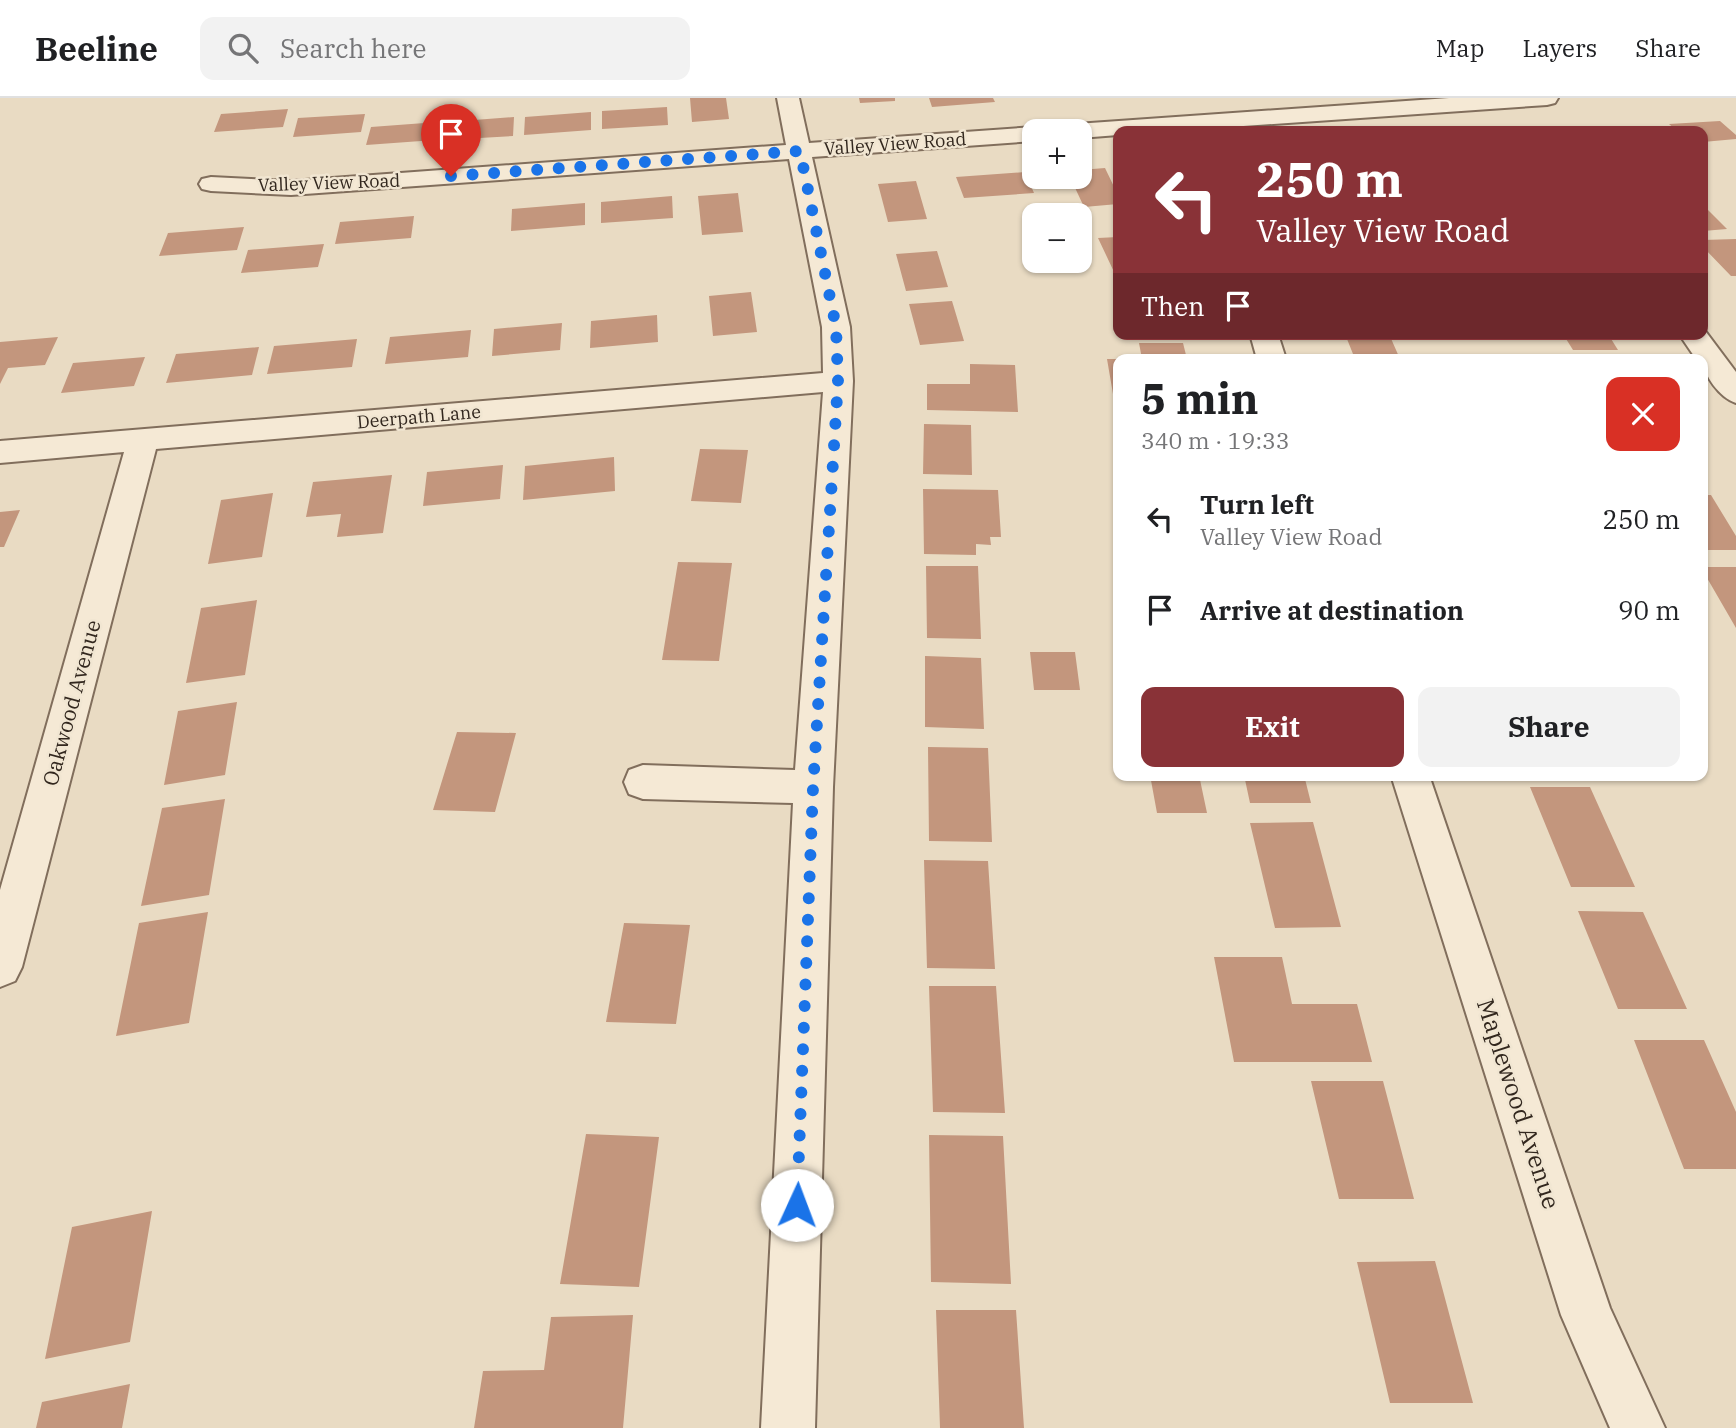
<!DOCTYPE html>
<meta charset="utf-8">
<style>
body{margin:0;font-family:"IBM Plex Serif",serif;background:#f2f2f2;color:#202124;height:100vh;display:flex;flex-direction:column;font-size:26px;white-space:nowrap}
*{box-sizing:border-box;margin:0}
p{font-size:23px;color:#757577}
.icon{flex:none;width:38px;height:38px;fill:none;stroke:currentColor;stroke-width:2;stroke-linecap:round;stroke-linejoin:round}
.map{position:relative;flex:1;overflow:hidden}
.drawer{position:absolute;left:1113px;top:256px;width:595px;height:427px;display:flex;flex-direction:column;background:#fff;border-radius:14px;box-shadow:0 2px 5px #0004}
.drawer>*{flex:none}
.hud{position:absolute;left:1113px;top:28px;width:595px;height:214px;border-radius:14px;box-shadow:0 2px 5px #0004;background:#893237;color:#fff;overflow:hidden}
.fabs{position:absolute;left:1022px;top:21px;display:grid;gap:14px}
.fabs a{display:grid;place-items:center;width:70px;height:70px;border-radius:14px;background:#fff;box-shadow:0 2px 5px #0004;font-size:35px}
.pin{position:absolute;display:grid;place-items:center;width:60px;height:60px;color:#fff;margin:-72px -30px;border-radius:50% 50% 50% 0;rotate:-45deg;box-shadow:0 0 7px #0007}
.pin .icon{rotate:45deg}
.me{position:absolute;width:77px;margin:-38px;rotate:2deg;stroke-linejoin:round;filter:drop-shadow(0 0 5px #0008)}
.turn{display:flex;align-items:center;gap:24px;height:147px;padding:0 28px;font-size:32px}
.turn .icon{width:91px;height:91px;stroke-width:2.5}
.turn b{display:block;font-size:49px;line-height:60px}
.then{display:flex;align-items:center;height:66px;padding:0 28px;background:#0003;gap:14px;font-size:26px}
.round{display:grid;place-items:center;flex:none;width:74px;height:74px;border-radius:14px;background:#f2f2f2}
.headline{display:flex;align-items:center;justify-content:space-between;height:119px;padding:0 28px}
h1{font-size:42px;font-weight:700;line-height:52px}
.primary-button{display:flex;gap:14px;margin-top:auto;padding:14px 28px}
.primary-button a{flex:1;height:80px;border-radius:14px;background:#893237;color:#fff;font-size:28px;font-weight:700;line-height:80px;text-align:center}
.primary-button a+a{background:#f2f2f2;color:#202124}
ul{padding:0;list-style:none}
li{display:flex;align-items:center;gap:21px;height:91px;padding:0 28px}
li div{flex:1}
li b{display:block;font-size:26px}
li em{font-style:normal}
header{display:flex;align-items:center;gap:42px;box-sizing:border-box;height:98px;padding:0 35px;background:#fff;border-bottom:2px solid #e0e0e0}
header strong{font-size:33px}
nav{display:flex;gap:38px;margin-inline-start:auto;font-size:24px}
.search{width:490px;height:63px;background:#f2f2f2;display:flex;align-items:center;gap:18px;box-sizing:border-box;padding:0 24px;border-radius:14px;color:#757577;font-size:26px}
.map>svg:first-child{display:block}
.building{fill:#c3967d}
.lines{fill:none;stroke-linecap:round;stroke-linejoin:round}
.minor-casing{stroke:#816e5c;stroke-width:4}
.minor{fill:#f5e9d5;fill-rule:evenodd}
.route{stroke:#1a73e8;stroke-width:12;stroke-dasharray:0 21.6}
.labels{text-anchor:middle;stroke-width:5;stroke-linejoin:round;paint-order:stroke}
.far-street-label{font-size:18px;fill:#32271e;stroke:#f1e6d2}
.street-label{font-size:21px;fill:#32271e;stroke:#f1e6d2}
.near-street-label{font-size:24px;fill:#32271e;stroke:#f1e6d2}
</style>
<header>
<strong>Beeline</strong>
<div class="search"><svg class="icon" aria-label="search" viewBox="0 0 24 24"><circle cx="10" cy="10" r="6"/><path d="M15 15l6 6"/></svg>Search here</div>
<nav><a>Map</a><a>Layers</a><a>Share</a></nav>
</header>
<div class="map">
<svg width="1736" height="1330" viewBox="0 0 1736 1330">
<rect width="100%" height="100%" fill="#e9dbc3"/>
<!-- building -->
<path class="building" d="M 690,0 L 726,0 L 729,21 L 692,24 Z
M 859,0 L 895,0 L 895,3 L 860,5 Z
M 929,0 L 993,0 L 995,4 L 932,9 Z
M 667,9 L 668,27 L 602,31 L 602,13 Z
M 288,11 L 283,29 L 214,34 L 221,16 Z
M 591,14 L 591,32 L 524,37 L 525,19 Z
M 365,16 L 361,34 L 293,39 L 298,20 Z
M 514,19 L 513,38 L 445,42 L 448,24 Z
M 1720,23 L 1736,37 L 1736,41 L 1703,44 L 1703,33 L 1677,33 L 1669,26 Z
M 438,24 L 435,42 L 366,47 L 371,29 Z
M 1105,70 L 1118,97 L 1118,106 L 1084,109 L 1070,79 L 1080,79 L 1080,72 Z
M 1025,74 L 1034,95 L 964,100 L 956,79 Z
M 916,83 L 927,121 L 888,124 L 878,86 Z
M 738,95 L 743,134 L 702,137 L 698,98 Z
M 672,98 L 673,120 L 601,125 L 601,104 Z
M 585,105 L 585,127 L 511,133 L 512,111 Z
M 1703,107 L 1727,131 L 1703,133 Z
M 414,118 L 411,140 L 335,146 L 340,124 Z
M 244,129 L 237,152 L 159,158 L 168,135 Z
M 1118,139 L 1118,176 L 1115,176 L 1098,140 Z
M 1736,141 L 1736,178 L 1731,178 L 1703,149 L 1703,142 Z
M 324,146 L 318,169 L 241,175 L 248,152 Z
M 937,153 L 948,189 L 906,193 L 896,156 Z
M 751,194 L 757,234 L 713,238 L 709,198 Z
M 952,203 L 964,243 L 920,247 L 909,206 Z
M 657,217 L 658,244 L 590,250 L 591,223 Z
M 562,225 L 560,252 L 492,258 L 494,231 Z
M 471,232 L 468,259 L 385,266 L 390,239 Z
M 1345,236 L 1389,236 L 1400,261 L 1355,261 Z
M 1563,236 L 1608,236 L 1618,252 L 1573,252 Z
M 58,239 L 45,267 L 8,270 L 0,286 L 0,244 Z
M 357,241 L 352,269 L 267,276 L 274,248 Z
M 1139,245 L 1183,245 L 1187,261 L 1142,261 Z
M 259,249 L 252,277 L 166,285 L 176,256 Z
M 145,259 L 134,288 L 61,295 L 73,265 Z
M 1107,261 L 1118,261 L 1118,296 L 1113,296 Z
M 970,266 L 1015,267 L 1018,314 L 927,312 L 927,286 L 970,286 Z
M 924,326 L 971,327 L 972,377 L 923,376 Z
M 700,351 L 748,352 L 741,405 L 691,403 Z
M 614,359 L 615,393 L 523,402 L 525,368 Z
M 503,367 L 500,401 L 423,408 L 427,374 Z
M 392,377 L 383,435 L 337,439 L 341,416 L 306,419 L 313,384 Z
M 923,391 L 998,392 L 1001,439 L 990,439 L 991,447 L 976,446 L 976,457 L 924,456 Z
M 273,395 L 262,459 L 208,466 L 221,402 Z
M 1703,397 L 1711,397 L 1736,438 L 1736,452 L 1703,452 Z
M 20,412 L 4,449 L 0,449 L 0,414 Z
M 678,464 L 732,465 L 719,563 L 662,562 Z
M 926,468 L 978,468 L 981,541 L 927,540 Z
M 1703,469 L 1736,469 L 1736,530 L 1703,473 Z
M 257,502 L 245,577 L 186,585 L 201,510 Z
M 1030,554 L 1075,554 L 1080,592 L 1034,592 Z
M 925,558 L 981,560 L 984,631 L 925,629 Z
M 237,604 L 225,677 L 164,687 L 178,613 Z
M 457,634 L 516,635 L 495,714 L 433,712 Z
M 928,649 L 988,650 L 992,744 L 929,743 Z
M 1150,677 L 1199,677 L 1207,715 L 1157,715 Z
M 1244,677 L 1304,677 L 1311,705 L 1250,705 Z
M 1530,689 L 1590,689 L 1635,789 L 1571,789 Z
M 225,701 L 209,797 L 141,808 L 162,710 Z
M 1313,724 L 1341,829 L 1275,830 L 1250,725 Z
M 924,762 L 988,763 L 995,871 L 927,870 Z
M 1578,813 L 1643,814 L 1687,911 L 1618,911 Z
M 208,814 L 189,925 L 116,938 L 139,825 Z
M 624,825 L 690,827 L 676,926 L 606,924 Z
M 1214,859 L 1282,859 L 1292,906 L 1357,906 L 1372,964 L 1234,964 Z
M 929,888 L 996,888 L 1005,1015 L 933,1014 Z
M 1634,942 L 1704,942 L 1736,1014 L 1736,1071 L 1684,1071 Z
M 1311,983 L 1383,983 L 1414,1101 L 1339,1101 Z
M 586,1036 L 659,1039 L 639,1189 L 560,1186 Z
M 929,1037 L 1003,1038 L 1011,1186 L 931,1184 Z
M 152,1113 L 130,1244 L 45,1261 L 72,1129 Z
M 1435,1163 L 1473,1305 L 1390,1305 L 1357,1164 Z
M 936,1212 L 1016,1212 L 1024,1330 L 940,1330 Z
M 633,1217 L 623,1330 L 474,1330 L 483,1273 L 544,1272 L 551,1219 Z
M 130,1286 L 122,1330 L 36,1330 L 42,1304 Z"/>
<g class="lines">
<defs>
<path id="minor" d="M 777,0 L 799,0 L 809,45 L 1034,29 L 1044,33 L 1034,33 L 1034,43 L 812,59 L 850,229 L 853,283 L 833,689 L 815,1330 L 761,1330 L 793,705 L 643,701 L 629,696 L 624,684 L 629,672 L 643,667 L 795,672 L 823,294 L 156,351 L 22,869 L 15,883 L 0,889 L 0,792 L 124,354 L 0,365 L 0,343 L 823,275 L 822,229 L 789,61 L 291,97 L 211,93 L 202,91 L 199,86 L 202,81 L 211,79 L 291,83 L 786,47 Z
M 1449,0 L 1558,0 L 1555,5 L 1547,7 L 1172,33 L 1118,33 L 1118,37 L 1080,40 L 1080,33 L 1064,33 L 1068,28 L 1076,26 Z
M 1703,230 L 1736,274 L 1736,305 C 1720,300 1703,277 1703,261 L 1696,261 L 1679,236 L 1703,236 Z
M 1250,236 L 1278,236 L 1286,261 L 1257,261 Z
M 1391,677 L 1429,677 L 1610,1210 L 1665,1330 L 1610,1330 L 1561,1217 Z"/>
</defs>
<!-- minor casing -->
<use href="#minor" class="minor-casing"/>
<!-- minor -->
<use href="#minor" class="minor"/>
</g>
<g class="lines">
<!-- route -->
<path class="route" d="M 451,78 L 800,53 L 836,229 L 838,283 L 813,690 L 797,1107"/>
</g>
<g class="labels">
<!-- far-street labels -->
<g class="far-street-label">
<text transform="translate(895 46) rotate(-4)" y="6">Valley View Road</text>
<text transform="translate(329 85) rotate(-2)" y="6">Valley View Road</text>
<text transform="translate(419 319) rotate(-5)" y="6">Deerpath Lane</text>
</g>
<!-- street labels -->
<g class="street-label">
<text transform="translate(72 605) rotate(-75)" y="7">Oakwood Avenue</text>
</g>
<!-- near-street labels -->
<g class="near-street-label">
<text transform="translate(1518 1006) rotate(72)" y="8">Maplewood Avenue</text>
</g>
</g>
</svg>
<div class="fabs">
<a>+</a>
<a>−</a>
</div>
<div class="pin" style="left:451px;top:78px;background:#d93025"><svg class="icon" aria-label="arrive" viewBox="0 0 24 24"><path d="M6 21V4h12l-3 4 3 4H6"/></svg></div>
<svg class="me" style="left:797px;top:1107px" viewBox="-20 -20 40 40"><circle r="19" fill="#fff"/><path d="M0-13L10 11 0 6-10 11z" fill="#1a73e8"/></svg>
<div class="hud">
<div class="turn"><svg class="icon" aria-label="left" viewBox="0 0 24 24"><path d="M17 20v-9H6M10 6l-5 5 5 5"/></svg><div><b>250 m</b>Valley View Road</div></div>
<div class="then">Then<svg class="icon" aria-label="arrive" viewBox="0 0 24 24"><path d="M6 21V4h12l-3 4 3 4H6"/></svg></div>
</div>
<section class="drawer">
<div class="headline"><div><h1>5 min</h1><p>340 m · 19:33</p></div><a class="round" style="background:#d93025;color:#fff"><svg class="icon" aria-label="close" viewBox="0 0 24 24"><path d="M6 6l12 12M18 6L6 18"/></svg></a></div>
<ul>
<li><svg class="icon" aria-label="left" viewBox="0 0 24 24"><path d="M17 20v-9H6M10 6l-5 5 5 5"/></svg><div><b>Turn left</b><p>Valley View Road</p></div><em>250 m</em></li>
<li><svg class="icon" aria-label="arrive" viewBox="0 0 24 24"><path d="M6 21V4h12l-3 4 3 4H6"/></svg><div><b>Arrive at destination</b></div><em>90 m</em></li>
</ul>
<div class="primary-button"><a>Exit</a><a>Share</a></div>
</section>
</div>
